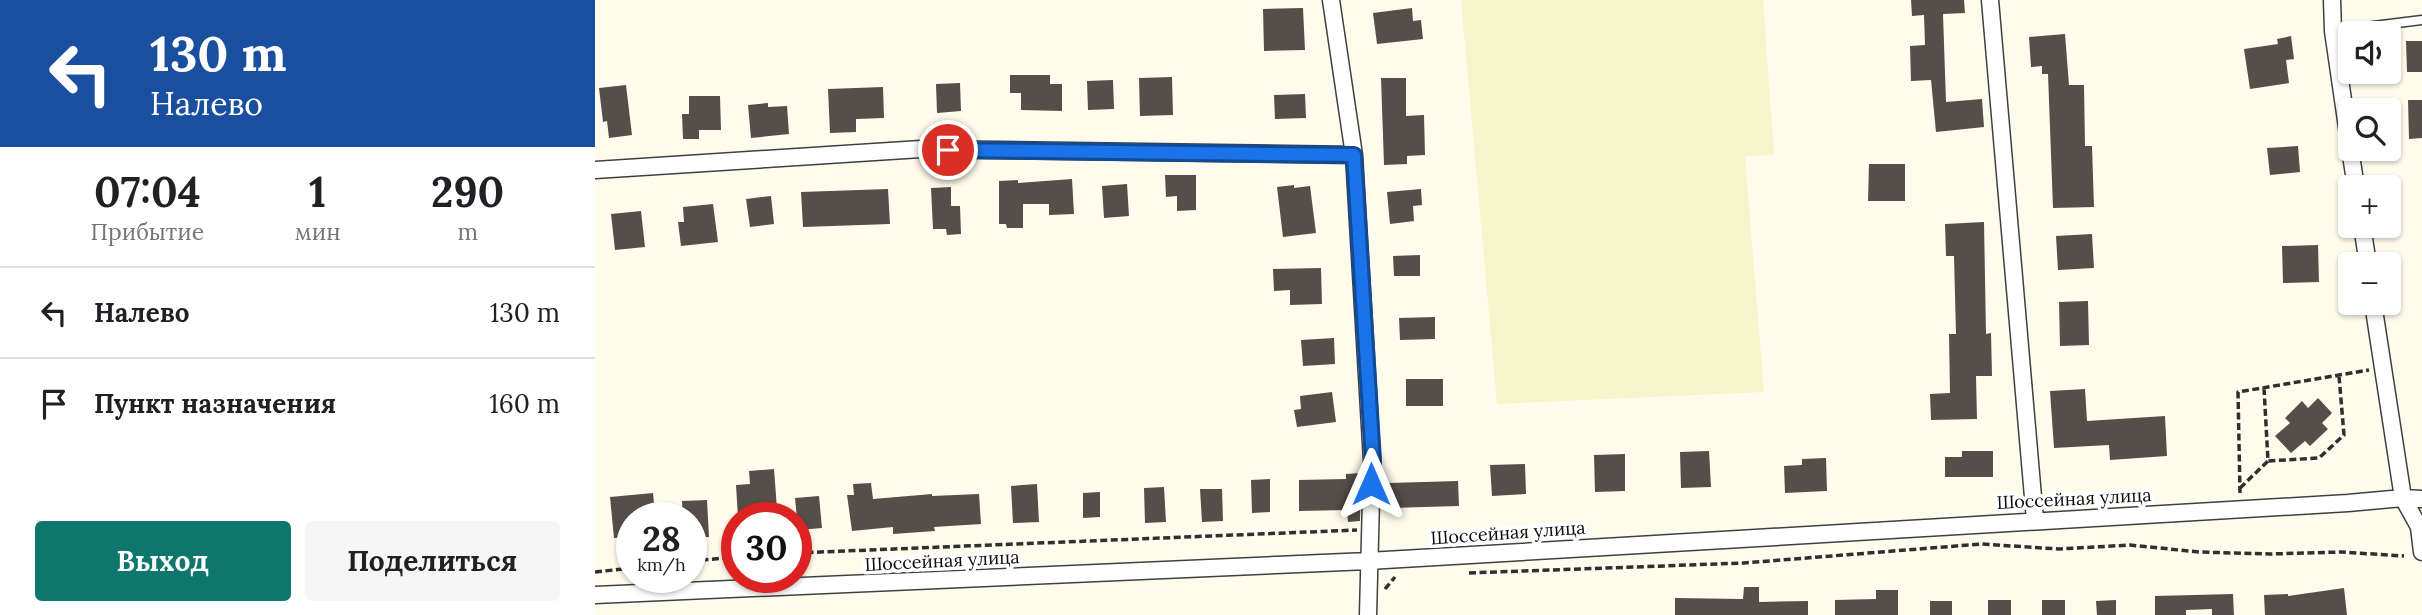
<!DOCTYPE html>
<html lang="ru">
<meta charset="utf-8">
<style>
body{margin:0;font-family:Lora,serif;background:#f6f6f6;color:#202124;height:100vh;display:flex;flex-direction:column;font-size:26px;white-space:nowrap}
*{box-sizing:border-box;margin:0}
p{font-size:23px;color:#757577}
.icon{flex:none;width:38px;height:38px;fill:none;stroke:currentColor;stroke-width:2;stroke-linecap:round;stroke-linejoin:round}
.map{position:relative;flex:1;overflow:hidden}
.side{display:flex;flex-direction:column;background:#fff;width:595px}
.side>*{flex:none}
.banner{background:#1a4fa0;color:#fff;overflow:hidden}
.tools{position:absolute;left:1743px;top:21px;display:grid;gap:14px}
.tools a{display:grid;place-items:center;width:63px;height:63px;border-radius:7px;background:#fff;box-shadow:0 2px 5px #0004;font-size:35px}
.speed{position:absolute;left:21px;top:502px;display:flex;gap:14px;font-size:35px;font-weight:700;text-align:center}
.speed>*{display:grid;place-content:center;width:91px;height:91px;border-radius:50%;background:#fff;box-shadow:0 2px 5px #0004;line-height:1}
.speed small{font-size:18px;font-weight:400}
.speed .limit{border:10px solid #d22;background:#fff;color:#111}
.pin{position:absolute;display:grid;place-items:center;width:60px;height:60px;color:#fff;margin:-30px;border:4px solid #fff;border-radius:50%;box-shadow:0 2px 7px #0007}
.me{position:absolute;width:77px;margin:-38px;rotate:0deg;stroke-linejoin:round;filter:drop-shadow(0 0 5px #0008)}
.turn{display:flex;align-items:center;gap:24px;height:147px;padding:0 35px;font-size:32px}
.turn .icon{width:91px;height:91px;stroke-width:2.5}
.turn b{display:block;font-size:49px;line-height:60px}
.eta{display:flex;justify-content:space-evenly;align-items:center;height:119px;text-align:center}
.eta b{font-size:42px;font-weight:700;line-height:49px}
.primary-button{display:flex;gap:14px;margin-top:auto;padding:14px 35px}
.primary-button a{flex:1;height:80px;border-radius:7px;background:#0f766e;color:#fff;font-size:28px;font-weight:700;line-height:80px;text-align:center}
.primary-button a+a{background:#f6f6f6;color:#202124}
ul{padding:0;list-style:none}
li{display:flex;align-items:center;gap:21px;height:91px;padding:0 35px;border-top:2px solid #e0e0e0}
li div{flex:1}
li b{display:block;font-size:26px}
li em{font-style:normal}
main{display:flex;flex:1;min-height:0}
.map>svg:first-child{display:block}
.farmland{fill:#f7f5cb}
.building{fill:#564e48}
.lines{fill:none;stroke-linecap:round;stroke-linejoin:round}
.lane-casing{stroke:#404040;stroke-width:11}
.street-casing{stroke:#404040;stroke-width:19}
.path{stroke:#2f2f2f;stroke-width:3.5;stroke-dasharray:7 3.5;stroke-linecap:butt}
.lane{stroke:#fff;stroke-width:8}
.street{stroke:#fff;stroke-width:16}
.route-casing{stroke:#114b97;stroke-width:18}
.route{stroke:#1a73e8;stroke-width:12}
.labels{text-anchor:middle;stroke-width:7;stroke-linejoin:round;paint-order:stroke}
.street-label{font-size:18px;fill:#0d0d0d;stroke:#fff}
</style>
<main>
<section class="side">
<div class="banner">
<div class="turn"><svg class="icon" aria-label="left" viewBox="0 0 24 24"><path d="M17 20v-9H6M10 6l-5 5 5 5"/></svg><div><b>130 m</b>Налево</div></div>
</div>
<div class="eta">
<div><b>07:04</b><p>Прибытие</p></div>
<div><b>1</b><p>мин</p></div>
<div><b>290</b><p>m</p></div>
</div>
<ul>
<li><svg class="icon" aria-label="left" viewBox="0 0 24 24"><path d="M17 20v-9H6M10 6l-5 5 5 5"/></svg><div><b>Налево</b></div><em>130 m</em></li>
<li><svg class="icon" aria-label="arrive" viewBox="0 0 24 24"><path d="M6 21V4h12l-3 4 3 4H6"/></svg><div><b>Пункт назначения</b></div><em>160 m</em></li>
</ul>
<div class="primary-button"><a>Выход</a><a>Поделиться</a></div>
</section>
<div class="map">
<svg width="1827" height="615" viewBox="0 0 1827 615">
<rect width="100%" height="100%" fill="#fffced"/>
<!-- farmland -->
<path class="farmland" d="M 866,0 L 1168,0 L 1179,155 L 1150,156 L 1169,392 L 902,404 Z"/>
<!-- building -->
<path class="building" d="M 1316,0 L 1369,0 L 1370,13 L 1348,14 L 1351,102 L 1387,99 L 1389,127 L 1341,132 L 1336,80 L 1316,81 L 1315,46 L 1330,45 L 1329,15 L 1317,16 Z
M 708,8 L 710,50 L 669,51 L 668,9 Z
M 817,8 L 818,21 L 826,20 L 828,39 L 782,44 L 778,13 Z
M 1470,34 L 1474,85 L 1489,85 L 1490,146 L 1497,146 L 1499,207 L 1458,208 L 1453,74 L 1447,74 L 1447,66 L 1436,67 L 1434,37 Z
M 1696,36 L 1699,59 L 1691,60 L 1694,83 L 1655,89 L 1649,49 L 1683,44 L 1682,39 Z
M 1811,41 L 1827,41 L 1827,72 L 1812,72 Z
M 415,75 L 455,75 L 455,84 L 467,84 L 467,111 L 426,110 L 426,93 L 415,93 Z
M 577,77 L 578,115 L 545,116 L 544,78 Z
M 786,78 L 811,78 L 811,116 L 829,115 L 830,155 L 812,156 L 812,164 L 789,165 Z
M 518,80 L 519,109 L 493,110 L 492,81 Z
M 365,83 L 366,111 L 342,113 L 341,84 Z
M 31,85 L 37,135 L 14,138 L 12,121 L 8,122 L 4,88 Z
M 288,87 L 289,118 L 261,119 L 261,132 L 235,133 L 233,89 Z
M 710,94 L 711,118 L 680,119 L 679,95 Z
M 94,96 L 125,96 L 126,130 L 104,130 L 104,139 L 88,139 L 87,114 L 94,114 Z
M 1813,100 L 1827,100 L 1827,138 L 1814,139 Z
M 173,103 L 173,107 L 192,106 L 194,134 L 156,138 L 153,105 Z
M 1703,146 L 1705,172 L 1675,175 L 1672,148 Z
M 1274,164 L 1310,164 L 1310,201 L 1273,201 Z
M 570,175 L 601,175 L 601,210 L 582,211 L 582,196 L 571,197 Z
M 477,179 L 479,214 L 454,215 L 454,204 L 428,204 L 428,228 L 412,228 L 411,224 L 404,224 L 404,181 L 423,180 L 423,183 Z
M 532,184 L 534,216 L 509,218 L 507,186 Z
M 699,185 L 699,188 L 715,186 L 721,233 L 688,237 L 682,187 Z
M 356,187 L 356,206 L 365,206 L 366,234 L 352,235 L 351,229 L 338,229 L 336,188 Z
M 293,189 L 295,224 L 208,227 L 206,192 Z
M 826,189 L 827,205 L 818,206 L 819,221 L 795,224 L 792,192 Z
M 176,196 L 179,224 L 155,227 L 151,199 Z
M 118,204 L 123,242 L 86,246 L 83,222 L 89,222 L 88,207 Z
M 46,211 L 50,247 L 20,250 L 16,214 Z
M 1389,222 L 1391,334 L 1396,333 L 1397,376 L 1381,376 L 1382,419 L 1336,420 L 1335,394 L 1355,393 L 1354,334 L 1361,334 L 1359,256 L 1351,256 L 1350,224 Z
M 1497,234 L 1499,268 L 1463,270 L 1461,236 Z
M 1723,245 L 1724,282 L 1688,283 L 1687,246 Z
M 825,255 L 825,276 L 799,276 L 798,256 Z
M 726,268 L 727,304 L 695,305 L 695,290 L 679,291 L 678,269 Z
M 1493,301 L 1494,345 L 1465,346 L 1464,302 Z
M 840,317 L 840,339 L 805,340 L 804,318 Z
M 739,338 L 740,364 L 708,366 L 706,340 Z
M 811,379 L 848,379 L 848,406 L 811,406 Z
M 1490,389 L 1492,421 L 1570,416 L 1572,456 L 1515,460 L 1514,445 L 1459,448 L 1455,391 Z
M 737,392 L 741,422 L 702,427 L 699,410 L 706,409 L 705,396 Z
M 1723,398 L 1737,413 L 1727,423 L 1733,429 L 1715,446 L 1710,441 L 1696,453 L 1680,436 L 1695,423 L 1690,418 L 1707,401 L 1713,408 Z
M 1114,451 L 1116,487 L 1086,488 L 1085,452 Z
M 1367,451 L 1398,451 L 1398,477 L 1350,477 L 1350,457 L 1367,457 Z
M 1030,454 L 1030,491 L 1000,492 L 999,455 Z
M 1231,458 L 1232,491 L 1190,493 L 1189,466 L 1207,465 L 1207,459 Z
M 930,464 L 931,494 L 897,496 L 895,465 Z
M 179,469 L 182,509 L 170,510 L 171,518 L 143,518 L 141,485 L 155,484 L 154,471 Z
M 766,473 L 765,521 L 753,522 L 752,510 L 704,511 L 704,480 L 751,479 L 751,474 Z
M 675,479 L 675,512 L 657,513 L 656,480 Z
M 863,481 L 864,506 L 795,508 L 794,483 Z
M 276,483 L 278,499 L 337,494 L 337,496 L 384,494 L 386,524 L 339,527 L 340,531 L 298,534 L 298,527 L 257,531 L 252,495 L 259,495 L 258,484 Z
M 442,484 L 444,522 L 418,523 L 416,486 Z
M 569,487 L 571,522 L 550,523 L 549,488 Z
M 605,489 L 627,489 L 628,521 L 607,522 Z
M 505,492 L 505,517 L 488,518 L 488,493 Z
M 58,493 L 60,513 L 55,514 L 55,518 L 37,518 L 37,537 L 19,538 L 15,497 Z
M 224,496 L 227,528 L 203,530 L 200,498 Z
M 112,500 L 114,537 L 96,538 L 96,518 L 88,518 L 87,501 Z
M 1149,587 L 1164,587 L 1164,602 L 1213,601 L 1213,615 L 1080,615 L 1080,598 L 1148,599 Z
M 1749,588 L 1752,615 L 1670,615 L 1669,595 L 1693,594 L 1693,596 Z
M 1281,590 L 1303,590 L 1303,615 L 1240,615 L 1240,600 L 1281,599 Z
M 1638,594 L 1639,615 L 1617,615 L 1617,609 L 1591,610 L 1591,615 L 1560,615 L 1560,596 Z
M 1393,600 L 1416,600 L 1416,615 L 1393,615 Z
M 1447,600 L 1470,600 L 1470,615 L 1447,615 Z
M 1521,600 L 1521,615 L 1502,615 L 1501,601 Z
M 1335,601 L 1357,601 L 1357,615 L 1335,615 Z"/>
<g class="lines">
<defs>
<path id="lane" d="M 1738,31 L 1827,20"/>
<path id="street" d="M 736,0 L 759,155 L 777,461 L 773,615
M 1395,0 L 1440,520
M 1737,0 L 1738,31 L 1755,148
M 1755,149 L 1761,187
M 0,170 L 326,149 L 759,155
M 1767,226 L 1773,264
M 1778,303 L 1808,498 L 1824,527 L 1827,552
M 0,595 L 773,561 L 1753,503 L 1808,498 L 1827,499"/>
</defs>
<!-- lane casing -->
<use href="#lane" class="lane-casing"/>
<!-- street casing -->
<use href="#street" class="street-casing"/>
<!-- path -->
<path class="path" d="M 1669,388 L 1673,461 L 1724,458 L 1749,435 L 1744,376
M 1645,488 L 1673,461
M 1645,493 L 1643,392 L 1774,370
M 201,553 L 762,530
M 96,561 L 142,557
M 0,572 L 37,568
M 874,573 L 1149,563 L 1386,544 L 1464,549 L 1535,545 L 1604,552 L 1675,554 L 1746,552 L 1809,556
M 790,589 L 800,577"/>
<!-- lane -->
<use href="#lane" class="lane"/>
<!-- street -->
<use href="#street" class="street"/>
</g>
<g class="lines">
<defs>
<path id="route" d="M 353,150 L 759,155 L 778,461 L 776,484"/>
</defs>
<!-- route casing -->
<use href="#route" class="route-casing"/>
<!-- route -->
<use href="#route" class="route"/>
</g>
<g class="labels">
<!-- street labels -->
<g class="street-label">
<text transform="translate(1479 499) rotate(-3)" y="6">Шоссейная улица</text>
<text transform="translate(913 533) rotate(-4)" y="6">Шоссейная улица</text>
<text transform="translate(347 561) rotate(-3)" y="6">Шоссейная улица</text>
</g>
</g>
</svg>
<div class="tools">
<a><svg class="icon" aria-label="sound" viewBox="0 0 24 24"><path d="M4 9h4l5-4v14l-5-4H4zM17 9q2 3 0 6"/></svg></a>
<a><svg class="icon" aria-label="search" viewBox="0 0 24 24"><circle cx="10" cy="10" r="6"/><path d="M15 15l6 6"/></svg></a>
<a>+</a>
<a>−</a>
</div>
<div class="speed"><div>28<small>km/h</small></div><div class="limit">30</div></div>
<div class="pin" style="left:353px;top:150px;background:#d93025"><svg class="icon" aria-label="arrive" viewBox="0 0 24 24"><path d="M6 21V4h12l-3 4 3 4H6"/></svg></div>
<svg class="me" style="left:776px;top:484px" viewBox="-20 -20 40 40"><path d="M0-17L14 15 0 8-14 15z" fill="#1a73e8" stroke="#fff" stroke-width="4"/></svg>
</div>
</main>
